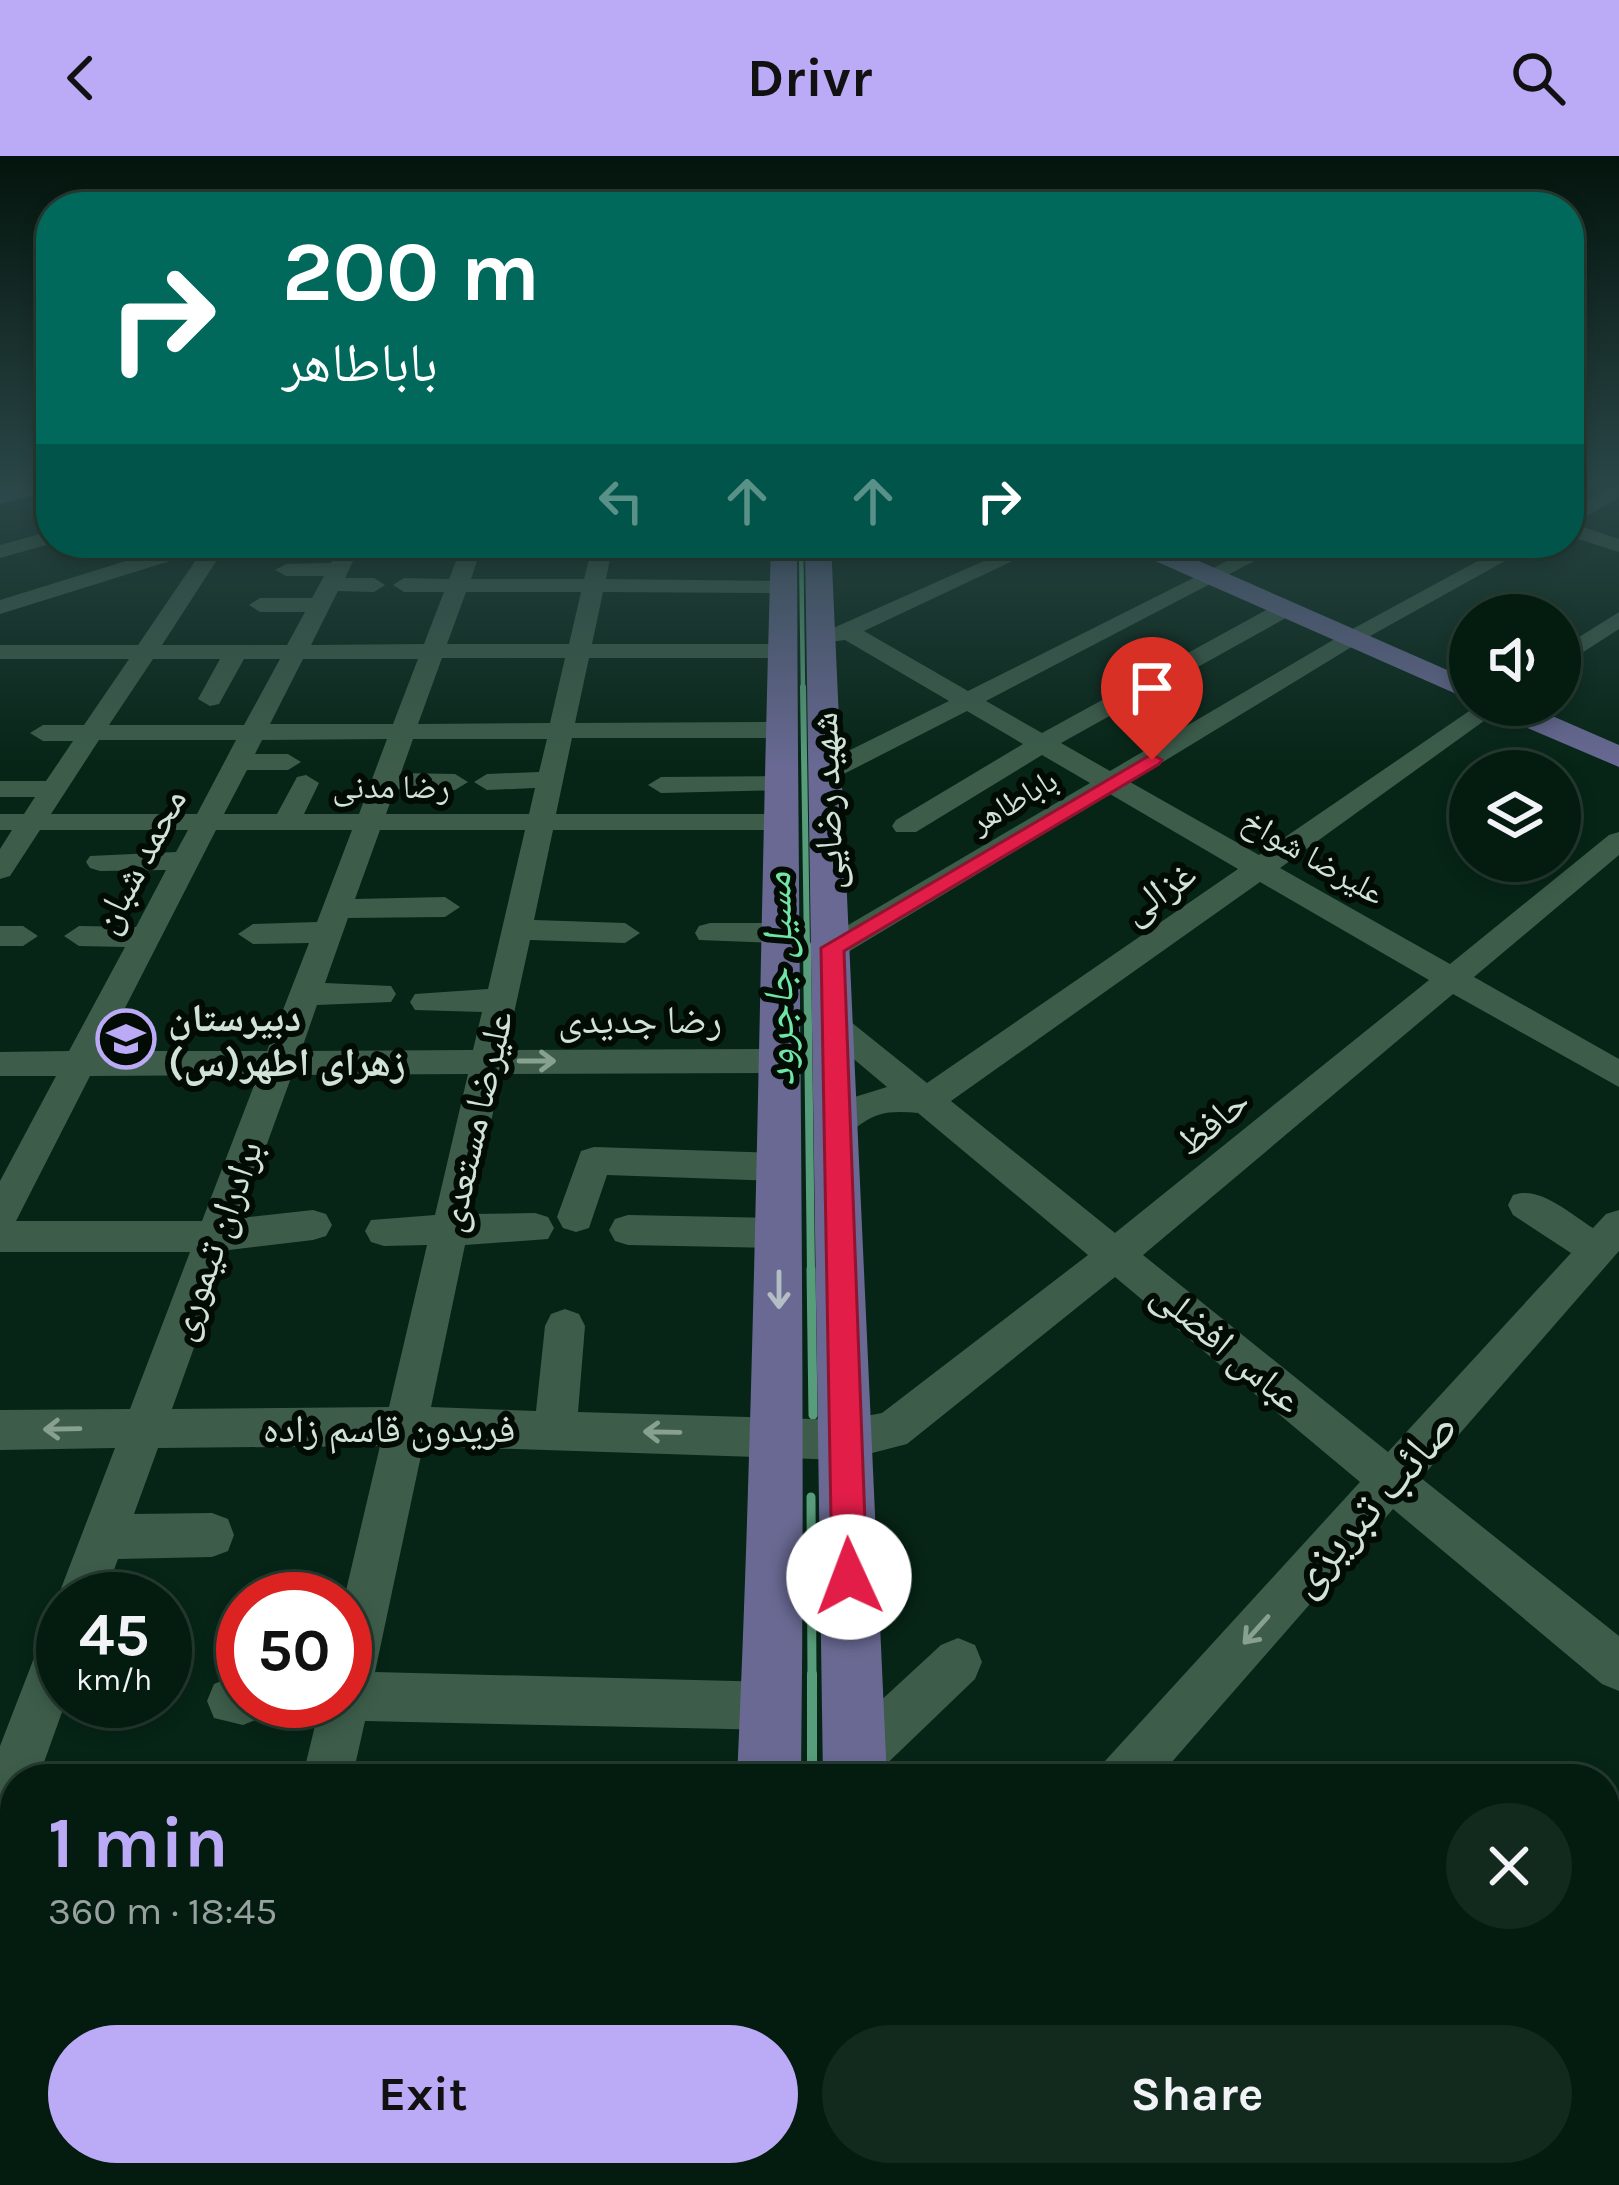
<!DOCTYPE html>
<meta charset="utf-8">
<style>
body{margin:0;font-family:Karla,"Noto Naskh Arabic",sans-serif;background:#12291e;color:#f1f3f6;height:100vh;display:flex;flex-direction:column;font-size:45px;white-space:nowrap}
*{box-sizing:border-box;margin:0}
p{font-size:39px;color:#97a19f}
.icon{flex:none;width:66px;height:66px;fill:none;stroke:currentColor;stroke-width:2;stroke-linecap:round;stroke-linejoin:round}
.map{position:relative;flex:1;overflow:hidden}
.side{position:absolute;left:0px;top:1608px;width:1620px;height:423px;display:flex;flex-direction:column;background:#041c10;border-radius:48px 48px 0 0;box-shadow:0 6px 18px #0003,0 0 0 3px #253a30}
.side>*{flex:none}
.top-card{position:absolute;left:36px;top:36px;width:1548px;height:366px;border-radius:48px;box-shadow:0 6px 18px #0003,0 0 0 3px #253a30;background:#00695c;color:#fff;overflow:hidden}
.tools{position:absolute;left:1449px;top:438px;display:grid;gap:24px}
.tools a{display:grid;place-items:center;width:132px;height:132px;border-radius:50%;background:#041c10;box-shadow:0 6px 18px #0003,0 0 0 3px #253a30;font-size:60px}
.speed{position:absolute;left:36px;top:1416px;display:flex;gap:24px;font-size:60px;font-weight:700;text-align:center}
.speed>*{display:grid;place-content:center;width:156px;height:156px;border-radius:50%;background:#041c10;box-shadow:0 6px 18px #0003,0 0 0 3px #253a30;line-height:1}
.speed small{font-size:30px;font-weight:400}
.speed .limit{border:18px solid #d22;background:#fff;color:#111}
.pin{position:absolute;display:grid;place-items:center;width:102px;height:102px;color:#fff;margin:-123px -51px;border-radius:50% 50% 50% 0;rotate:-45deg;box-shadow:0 0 12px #0007}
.pin .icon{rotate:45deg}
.me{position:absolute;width:132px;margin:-66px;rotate:358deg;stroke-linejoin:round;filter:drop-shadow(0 0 9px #0008)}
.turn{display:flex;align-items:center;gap:42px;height:252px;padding:0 48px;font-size:54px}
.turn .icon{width:156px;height:156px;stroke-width:2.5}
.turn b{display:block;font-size:84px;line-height:102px}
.lanes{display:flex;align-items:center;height:114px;padding:0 48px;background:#0003;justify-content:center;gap:60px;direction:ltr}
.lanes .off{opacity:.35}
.round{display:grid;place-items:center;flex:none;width:126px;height:126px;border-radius:63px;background:#12291e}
.overview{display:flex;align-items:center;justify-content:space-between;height:204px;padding:0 48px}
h1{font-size:72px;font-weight:700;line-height:90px;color:#bbaaf6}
.cta{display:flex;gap:24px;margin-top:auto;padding:24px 48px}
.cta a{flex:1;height:138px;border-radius:72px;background:#bbaaf6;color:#111;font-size:48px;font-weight:700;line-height:138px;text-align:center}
.cta a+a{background:#12291e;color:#f1f3f6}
header{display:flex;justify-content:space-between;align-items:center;height:156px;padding:0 48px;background:#bbaaf6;color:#111;font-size:54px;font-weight:700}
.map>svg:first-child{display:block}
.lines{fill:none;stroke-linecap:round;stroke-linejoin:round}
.stream-far4{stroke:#589d7b;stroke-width:4.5}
.stream-far3{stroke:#589d7b;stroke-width:6}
.stream-far2{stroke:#589d7b;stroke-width:8}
.stream-far1{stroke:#589d7b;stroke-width:9}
.stream{stroke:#589d7b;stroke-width:10}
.minor{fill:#3d5d4a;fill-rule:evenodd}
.major{fill:#696993;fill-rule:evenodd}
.oneway{stroke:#87a090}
.oneway2{stroke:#b2bec3}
.route{fill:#e11d48;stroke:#92132f;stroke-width:3}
.labels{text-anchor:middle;stroke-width:12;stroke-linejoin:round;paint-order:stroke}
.far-street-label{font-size:33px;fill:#d1e2d7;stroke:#020c05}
.street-label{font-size:39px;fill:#d1e2d7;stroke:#020c05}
.poi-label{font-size:39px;font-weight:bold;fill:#d1e2d7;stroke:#020c05;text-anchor:start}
.water-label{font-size:42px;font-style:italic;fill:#70e5a6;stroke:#020c05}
.near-street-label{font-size:48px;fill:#d1e2d7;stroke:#020c05}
</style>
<header><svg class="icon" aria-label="back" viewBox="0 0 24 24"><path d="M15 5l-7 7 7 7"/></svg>Drivr<svg class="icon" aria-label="search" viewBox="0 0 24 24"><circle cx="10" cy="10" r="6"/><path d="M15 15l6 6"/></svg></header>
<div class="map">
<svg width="1619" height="2029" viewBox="0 0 1619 2029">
<rect width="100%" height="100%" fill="#062516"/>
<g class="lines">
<!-- stream-far4 -->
<path class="stream-far4" d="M 801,387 L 803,534"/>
<!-- stream-far3 -->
<path class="stream-far3" d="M 803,531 L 807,792"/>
<!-- stream-far2 -->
<path class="stream-far2" d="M 807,789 L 811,1116"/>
<!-- stream-far1 -->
<path class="stream-far1" d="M 811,1113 L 813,1259
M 811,1341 L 812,1521"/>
<!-- stream -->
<path class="stream" d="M 812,1518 L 812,1623
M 813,2016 L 813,2029"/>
<!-- minor -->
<path class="minor" d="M 0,327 L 32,327 L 0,339 Z
M 1619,327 L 1619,341 L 1574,368 L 1619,383 L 1619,396 L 1569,380 L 1569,354 Z
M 51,375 L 53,387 L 0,402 L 0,389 Z
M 184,387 L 228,387 L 162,489 L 287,489 L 305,456 L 260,456 L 249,449 L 260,442 L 312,442 L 324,420 L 286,420 L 275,414 L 286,408 L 331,407 L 342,387 L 399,389 L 410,395 L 399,401 L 355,401 L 345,422 L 374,422 L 385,429 L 374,436 L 338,435 L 311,489 L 424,488 L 444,436 L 404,436 L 393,429 L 404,422 L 449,423 L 463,387 L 483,387 L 471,423 L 584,423 L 593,387 L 613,387 L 606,423 L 792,425 L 795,430 L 784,437 L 603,436 L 592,488 L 784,488 L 796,495 L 784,502 L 589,502 L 575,567 L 783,566 L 796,574 L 783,582 L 572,582 L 556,658 L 782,658 L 796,666 L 782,674 L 553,674 L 534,764 L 625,767 L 640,777 L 625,787 L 530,784 L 506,894 L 777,893 L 789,896 L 794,905 L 789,914 L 777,917 L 501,918 L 472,1058 L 535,1057 L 548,1061 L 554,1072 L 548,1083 L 465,1089 L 431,1251 L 536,1255 L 545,1170 L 551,1158 L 565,1153 L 579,1158 L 585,1170 L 578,1256 L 845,1264 L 882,1257 L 1088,1099 L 918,957 C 905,956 891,955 878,959 C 857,966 849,985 825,977 L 820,968 L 845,944 L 887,931 L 824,878 L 819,870 L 824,862 L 846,862 L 927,927 L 1238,713 L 1110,638 L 843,799 L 821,799 L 817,792 L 821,785 L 1090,627 L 1042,599 L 916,676 L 896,676 L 892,670 L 896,664 L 1023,588 L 967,555 L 834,623 L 816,623 L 812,617 L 816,611 L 949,545 L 845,484 L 822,487 L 822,477 L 1024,387 L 1051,387 L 864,475 L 968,535 L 1263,387 L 1289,387 L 986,545 L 1042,577 L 1277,448 L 1293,448 L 1293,458 L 1061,587 L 1110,615 L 1345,477 L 1511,387 L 1537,387 L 1363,484 L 1130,626 L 1259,699 L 1478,549 L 1506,549 L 1280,712 L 1450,808 L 1609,679 L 1619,676 L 1619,699 L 1474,821 L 1619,903 L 1619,931 L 1453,838 L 1143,1099 L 1388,1296 L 1571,1097 L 1513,1059 L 1508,1049 L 1513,1039 C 1540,1029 1570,1058 1593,1072 L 1606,1058 L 1619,1054 L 1619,1095 L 1421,1322 L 1619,1480 L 1619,1535 L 1602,1528 L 1393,1353 L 1157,1623 L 1098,1623 L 1105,1605 L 1360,1326 L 1115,1121 L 907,1288 L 845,1304 L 423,1290 L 375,1516 L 771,1526 L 788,1533 L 795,1550 L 788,1567 L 771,1574 L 365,1565 L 352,1623 L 302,1623 L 321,1545 L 345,1545 L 344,1443 L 380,1290 L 158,1292 L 134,1358 L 212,1357 L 228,1363 L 234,1379 L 228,1395 L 212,1401 L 118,1403 L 103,1443 L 63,1443 L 63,1458 L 57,1443 L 115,1292 L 0,1294 L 0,1254 L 130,1253 L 190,1096 L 0,1096 L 0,1025 L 56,920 L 0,920 L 0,896 L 69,895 L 125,791 L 79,790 L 64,780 L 79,770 L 136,771 L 166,714 L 100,715 L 90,712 L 86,706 L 90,700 L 176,696 L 188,674 L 40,674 L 10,720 L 0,723 L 0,693 L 12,674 L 0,674 L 0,658 L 24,658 L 35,641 L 0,641 L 0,625 L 46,625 L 73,585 L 43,585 L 30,577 L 43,569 L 84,569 L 129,503 L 0,503 L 0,489 L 138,489 L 202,395 L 0,458 L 0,444 ZM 466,436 L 581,436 L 569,488 L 447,488 ZM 442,502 L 565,502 L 550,567 L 418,568 ZM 153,503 L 220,503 L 198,543 L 210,550 L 219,548 L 244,503 L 280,503 L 244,569 L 109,569 ZM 303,503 L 418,503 L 393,568 L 270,568 ZM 387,583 L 359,658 L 304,658 L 319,627 L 306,619 L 297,621 L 277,658 L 224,658 L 247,614 L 288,614 L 301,606 L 288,598 L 255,598 L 262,584 ZM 413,583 L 547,583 L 539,616 L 487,618 L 474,626 L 487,634 L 535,632 L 529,658 L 386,658 L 395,633 L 455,634 L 468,626 L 455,618 L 401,617 ZM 99,584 L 236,584 L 197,658 L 51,658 ZM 216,674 L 352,674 L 317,766 L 253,768 L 238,778 L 253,788 L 309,787 L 267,895 L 103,895 ZM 380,674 L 525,674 L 488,833 L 415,838 L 410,846 L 415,854 L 482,856 L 473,894 L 301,895 L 317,849 L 391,846 L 396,838 L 391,830 L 325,827 L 348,762 L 445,761 L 460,751 L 445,741 L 355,743 ZM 1260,726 L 1429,824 L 1115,1077 L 951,945 ZM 468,918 L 435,1059 L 371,1064 L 365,1075 L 371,1086 L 384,1090 L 427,1089 L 389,1251 L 172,1253 L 229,1094 L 313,1084 L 326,1080 L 332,1069 L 326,1058 L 313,1054 L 240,1062 L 292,919 ZM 258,919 L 202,1065 L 16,1065 L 90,920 Z
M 1619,456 L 1619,473 L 1560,511 L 1560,493 Z
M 782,620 L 795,628 L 791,634 L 661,637 L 648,629 L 661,621 Z
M 710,767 L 779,767 L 794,777 L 779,787 L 699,784 L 695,777 L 699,770 Z
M 0,770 L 23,770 L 38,780 L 23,790 L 0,790 Z
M 594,991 L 778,997 L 791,1001 L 796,1011 L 791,1021 L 778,1025 L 607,1019 L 589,1072 L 576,1076 L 563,1072 L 557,1061 L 581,995 Z
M 628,1059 L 779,1062 L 792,1066 L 798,1077 L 792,1088 L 779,1092 L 628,1089 L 615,1085 L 609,1074 L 615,1063 Z
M 63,1464 L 66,1545 L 38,1623 L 15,1623 L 15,1677 L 0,1683 L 0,1590 L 46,1471 Z
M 958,1482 L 975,1489 L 982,1506 L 975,1523 L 873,1621 L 837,1621 L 830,1603 L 837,1585 L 941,1489 Z
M 231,1521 L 243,1521 L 243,1545 L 267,1545 L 260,1562 L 243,1569 L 214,1562 L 207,1545 L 214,1528 Z
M 1619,1699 L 1619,1769 L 1605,1775 L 1605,1705 Z
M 0,1909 L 15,1909 L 15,1967 L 0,1967 Z
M 208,2016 L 268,2016 L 265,2029 L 205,2029 Z
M 1401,2016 L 1464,2016 L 1459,2029 L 1396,2029 Z"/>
<!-- major -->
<path class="major" d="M 25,327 L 51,327 L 51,335 L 0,348 L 0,333 Z
M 771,387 L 797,387 C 798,799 806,1211 801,1623 L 737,1623 C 756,1211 759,799 771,387 Z
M 805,387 L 831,387 L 887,1623 L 823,1623 Z
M 1067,387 L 1158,387 L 1470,524 L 1470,544 L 1128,393 L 1080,395 Z
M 1485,549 L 1527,549 L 1619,589 L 1619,611 L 1490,556 Z
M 720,2016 L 796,2016 L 796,2029 L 720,2029 Z
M 829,2016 L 905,2016 L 906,2029 L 830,2029 Z"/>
</g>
<!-- one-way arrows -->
<defs><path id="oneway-shaft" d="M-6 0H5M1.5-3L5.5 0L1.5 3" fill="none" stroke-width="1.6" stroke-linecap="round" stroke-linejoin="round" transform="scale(3)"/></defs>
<g class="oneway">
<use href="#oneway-shaft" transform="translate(537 905)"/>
<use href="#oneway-shaft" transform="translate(62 1273) rotate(179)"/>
<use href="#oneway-shaft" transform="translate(662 1276) rotate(-179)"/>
<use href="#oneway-shaft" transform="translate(1256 1474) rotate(132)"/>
</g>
<use class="oneway2" href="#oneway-shaft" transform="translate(779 1134) rotate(90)"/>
<!-- sky -->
<linearGradient id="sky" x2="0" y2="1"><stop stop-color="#03140c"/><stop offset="0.54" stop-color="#2a4647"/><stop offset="1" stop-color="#2a4647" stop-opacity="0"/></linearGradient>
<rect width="1619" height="611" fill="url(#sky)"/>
<!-- route -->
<path class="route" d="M 1152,598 L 1162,604 L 1159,608 L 844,795 L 867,1421 L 862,1433 L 849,1438 L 837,1433 L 832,1421 L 821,792 Z"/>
<!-- icons -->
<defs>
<symbol id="school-ring" viewBox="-11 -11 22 22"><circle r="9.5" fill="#020c05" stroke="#bbaaf6" stroke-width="1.5"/><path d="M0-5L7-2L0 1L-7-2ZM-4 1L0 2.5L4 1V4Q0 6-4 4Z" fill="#bbaaf6"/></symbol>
</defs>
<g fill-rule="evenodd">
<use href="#school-ring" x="93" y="850" width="66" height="66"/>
</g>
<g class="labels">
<!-- far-street labels -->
<g class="far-street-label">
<text x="391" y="642">رضا مدنی</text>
<text transform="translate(1013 644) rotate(-30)" y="12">باباطاهر</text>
<text transform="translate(1314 700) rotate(30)" y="12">علیرضا شواخ</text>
</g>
<!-- street labels -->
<g class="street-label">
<text transform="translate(826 645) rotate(-92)" y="14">شهید رضایی</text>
<text transform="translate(138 704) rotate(-62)" y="14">محمد شبان</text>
<text transform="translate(1158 735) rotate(-35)" y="14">غزالی</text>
<text x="640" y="877">رضا جدیدی</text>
<text transform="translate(474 965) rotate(-77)" y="14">علیرضا مستعدی</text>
<text transform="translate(1212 965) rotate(-40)" y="14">حافظ</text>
<text transform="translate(214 1084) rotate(-70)" y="14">برادران تیموری</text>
<text transform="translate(1228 1190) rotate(40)" y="14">عباس افضلی</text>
<text x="389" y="1286">فریدون قاسم زاده</text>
</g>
<!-- poi labels -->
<g class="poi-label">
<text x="168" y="875">دبیرستان<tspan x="168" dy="45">زهرای اطهر(س)</tspan></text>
</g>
<!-- water labels -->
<g class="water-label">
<text transform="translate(777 823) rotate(-91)" y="15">مسیل جاجرود</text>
</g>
<!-- near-street labels -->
<g class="near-street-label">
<text transform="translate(1371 1346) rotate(-48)" y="17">صائب تبریزی</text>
</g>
</g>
</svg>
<div class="tools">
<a><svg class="icon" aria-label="sound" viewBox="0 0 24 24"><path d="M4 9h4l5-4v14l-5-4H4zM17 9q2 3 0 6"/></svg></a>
<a><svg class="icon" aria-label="layers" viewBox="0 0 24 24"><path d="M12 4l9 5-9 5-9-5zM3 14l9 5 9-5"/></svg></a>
</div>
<div class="speed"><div>45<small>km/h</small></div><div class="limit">50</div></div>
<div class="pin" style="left:1152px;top:604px;background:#d93025"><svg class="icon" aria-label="arrive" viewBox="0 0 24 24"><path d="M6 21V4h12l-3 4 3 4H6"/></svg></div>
<svg class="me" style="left:849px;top:1421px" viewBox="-20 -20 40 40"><circle r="19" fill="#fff"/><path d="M0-13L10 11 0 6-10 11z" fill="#e11d48"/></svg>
<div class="top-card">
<div class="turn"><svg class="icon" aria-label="right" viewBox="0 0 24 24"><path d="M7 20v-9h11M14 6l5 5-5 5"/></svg><div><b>200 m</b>باباطاهر</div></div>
<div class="lanes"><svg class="icon off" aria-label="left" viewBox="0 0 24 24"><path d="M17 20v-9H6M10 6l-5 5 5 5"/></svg><svg class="icon off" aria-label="ahead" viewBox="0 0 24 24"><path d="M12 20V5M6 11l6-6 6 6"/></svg><svg class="icon off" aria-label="ahead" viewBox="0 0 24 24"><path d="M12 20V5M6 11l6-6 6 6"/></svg><svg class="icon" aria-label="right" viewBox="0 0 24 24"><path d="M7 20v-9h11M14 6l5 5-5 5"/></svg></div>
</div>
<section class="side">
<div class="overview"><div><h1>1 min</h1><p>360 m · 18:45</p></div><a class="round"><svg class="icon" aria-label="close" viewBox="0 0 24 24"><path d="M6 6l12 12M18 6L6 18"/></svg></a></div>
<div class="cta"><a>Exit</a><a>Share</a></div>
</section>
</div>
